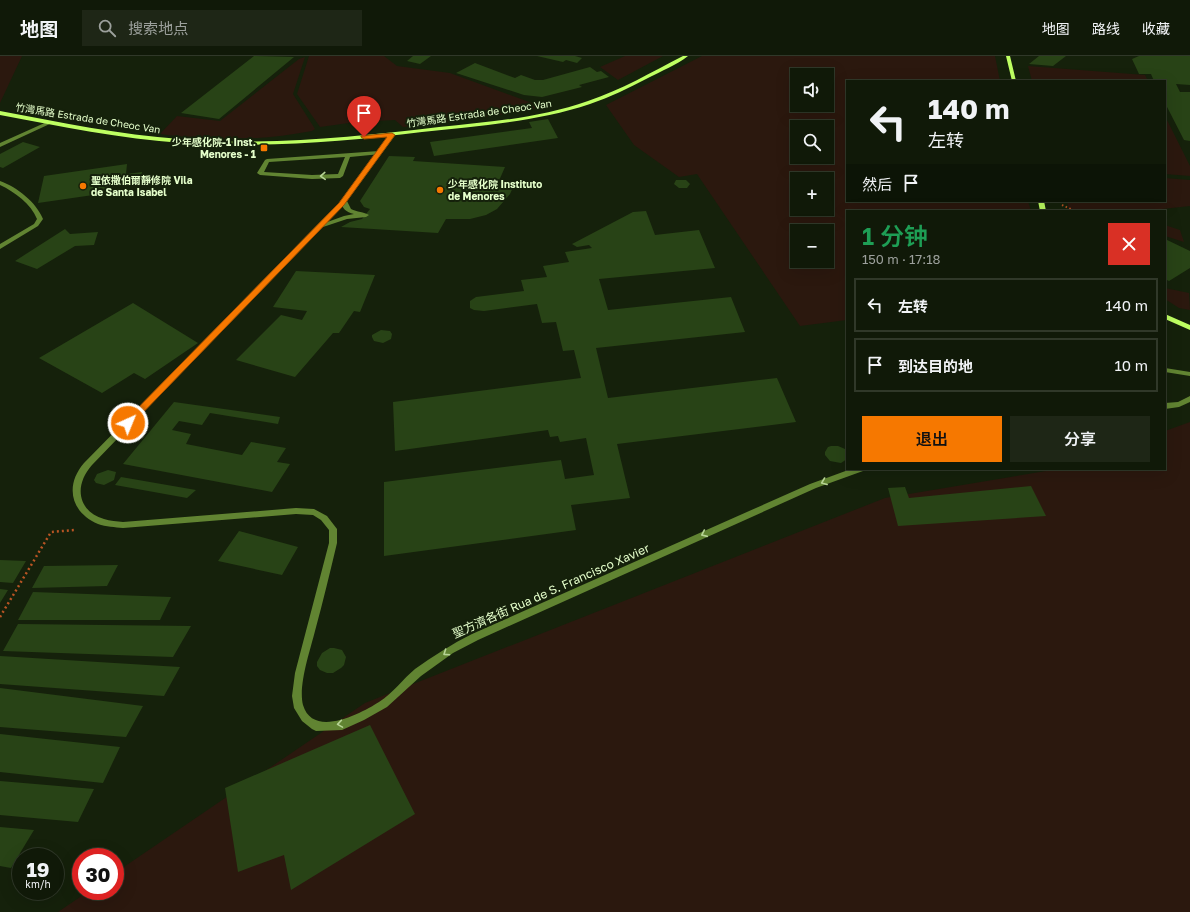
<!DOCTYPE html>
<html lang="zh">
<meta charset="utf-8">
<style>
body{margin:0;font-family:"Golos Text","Noto Sans SC",sans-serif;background:#1e2616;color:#f1f3f6;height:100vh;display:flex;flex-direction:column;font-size:15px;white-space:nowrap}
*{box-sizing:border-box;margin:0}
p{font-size:13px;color:#9ca09c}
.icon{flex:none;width:22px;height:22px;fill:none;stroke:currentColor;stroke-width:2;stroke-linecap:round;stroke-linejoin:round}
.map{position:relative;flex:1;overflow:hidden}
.panel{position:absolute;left:846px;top:154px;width:320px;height:260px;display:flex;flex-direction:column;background:#101908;border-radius:0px;box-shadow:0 4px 16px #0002,0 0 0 1px #303829}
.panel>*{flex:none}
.banner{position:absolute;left:846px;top:24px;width:320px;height:122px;border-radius:0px;box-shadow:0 4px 16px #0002,0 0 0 1px #303829;background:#101908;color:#f1f3f6;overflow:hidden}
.controls{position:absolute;left:790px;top:12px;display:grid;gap:8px}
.controls a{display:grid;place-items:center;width:44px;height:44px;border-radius:0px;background:#101908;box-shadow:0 4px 16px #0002,0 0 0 1px #303829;font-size:20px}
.speed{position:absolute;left:12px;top:792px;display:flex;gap:8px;font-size:20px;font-weight:700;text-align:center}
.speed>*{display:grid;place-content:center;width:52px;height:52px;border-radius:50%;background:#101908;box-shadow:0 4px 16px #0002,0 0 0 1px #303829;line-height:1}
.speed small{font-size:10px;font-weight:400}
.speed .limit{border:6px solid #d22;background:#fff;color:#111}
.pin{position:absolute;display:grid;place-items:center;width:34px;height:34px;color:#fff;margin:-41px -17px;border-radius:50% 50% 50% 0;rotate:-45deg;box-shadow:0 0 4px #0007}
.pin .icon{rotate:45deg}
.me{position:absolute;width:44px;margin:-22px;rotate:44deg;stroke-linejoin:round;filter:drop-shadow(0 0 3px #0008)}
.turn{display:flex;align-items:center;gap:14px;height:84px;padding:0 16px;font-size:18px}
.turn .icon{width:52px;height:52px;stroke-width:2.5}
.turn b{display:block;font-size:28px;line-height:34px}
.then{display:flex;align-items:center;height:38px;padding:0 16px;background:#0003;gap:8px;font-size:15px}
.round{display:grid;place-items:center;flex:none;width:42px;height:42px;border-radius:0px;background:#1e2616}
.summary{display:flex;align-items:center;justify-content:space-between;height:68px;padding:0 16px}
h1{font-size:24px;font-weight:600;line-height:30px;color:#1e9e55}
.primary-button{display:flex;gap:8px;margin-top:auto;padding:8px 16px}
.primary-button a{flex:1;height:46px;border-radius:0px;background:#f67800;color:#111;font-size:16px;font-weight:600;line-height:46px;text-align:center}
.primary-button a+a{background:#1e2616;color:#f1f3f6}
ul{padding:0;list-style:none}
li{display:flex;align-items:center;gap:12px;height:54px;margin:0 8px 6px;padding:0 8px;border:2px solid #303829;border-radius:0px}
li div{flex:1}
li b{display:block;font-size:15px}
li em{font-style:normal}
header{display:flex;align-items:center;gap:24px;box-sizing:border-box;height:56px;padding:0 20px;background:#101908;border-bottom:1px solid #303829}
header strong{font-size:19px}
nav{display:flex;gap:22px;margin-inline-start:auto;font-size:14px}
.search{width:280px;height:36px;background:#1e2616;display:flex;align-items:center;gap:10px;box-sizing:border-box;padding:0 14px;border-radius:0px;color:#9ca09c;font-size:15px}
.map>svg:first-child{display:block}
.green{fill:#2b180e;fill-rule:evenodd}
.building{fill:#284316}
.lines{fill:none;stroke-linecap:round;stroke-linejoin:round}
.path-far1{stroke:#ba5524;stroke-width:2;stroke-dasharray:1.5 2.5;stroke-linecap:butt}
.path{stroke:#ba5524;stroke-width:2.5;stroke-dasharray:2 3;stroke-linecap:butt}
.service{fill:#618432;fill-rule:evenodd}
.minor{fill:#618432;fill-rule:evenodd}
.secondary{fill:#beff62;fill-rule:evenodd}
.oneway{stroke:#b7d495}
.route{fill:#f67800;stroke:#a04e00}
.poi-dot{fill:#f67800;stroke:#15210b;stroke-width:1.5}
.labels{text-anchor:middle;stroke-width:4;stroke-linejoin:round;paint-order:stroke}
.far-street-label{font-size:10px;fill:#e5ffcb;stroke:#15210b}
.far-poi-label{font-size:10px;font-weight:bold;fill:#e5ffcb;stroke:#15210b;text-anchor:start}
.street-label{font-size:12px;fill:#e5ffcb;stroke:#15210b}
</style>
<header>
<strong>地图</strong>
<div class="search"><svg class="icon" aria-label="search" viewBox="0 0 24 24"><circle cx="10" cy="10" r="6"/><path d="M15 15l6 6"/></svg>搜索地点</div>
<nav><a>地图</a><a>路线</a><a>收藏</a></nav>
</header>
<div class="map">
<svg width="1190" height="856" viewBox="0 0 1190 856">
<rect width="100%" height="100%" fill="#15210b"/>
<!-- green -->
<path class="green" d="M 0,0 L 22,0 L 0,47 Z
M 309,0 L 384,0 L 397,10 L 450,17 L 543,51 C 497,61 450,67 403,71 L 395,64 L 356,66 L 320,71 L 297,38 Z
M 625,0 L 663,0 L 618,24 L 600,11 Z
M 702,0 L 995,0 L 1000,25 L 847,25 L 847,145 L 1028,145 L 1031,155 L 847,155 L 847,264 L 800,270 L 697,118 L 679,121 L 634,89 L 606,49 ZM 797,19 L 827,19 L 827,49 L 797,49 ZM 797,71 L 827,71 L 827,101 L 797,101 ZM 797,123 L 827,123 L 827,153 L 797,153 ZM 797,175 L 827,175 L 827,205 L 797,205 Z
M 305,1 L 293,38 L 315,73 L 312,75 C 258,85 215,85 160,78 L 177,60 L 220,65 L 299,3 Z
M 1028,10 L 1145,19 L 1148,25 L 1032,25 Z
M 1165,60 L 1190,110 L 1190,120 L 1165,118 Z
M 1165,122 L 1190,124 L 1190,150 L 1144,155 L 1069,155 L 1067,145 L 1165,145 Z
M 1165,169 L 1180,174 L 1184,186 L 1165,180 Z
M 1165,232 L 1189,237 L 1190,254 L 1179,252 L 1165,243 Z
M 1190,366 L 1190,856 L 58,856 L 89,835 L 115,835 L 115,817 L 365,647 L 885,442 L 1058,413 L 1165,413 L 1165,375 Z"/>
<!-- building -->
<path class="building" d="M 254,0 L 294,1 L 219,63 L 181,57 Z
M 413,0 L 431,0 L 420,8 L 407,5 Z
M 537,0 L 575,0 L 582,2 L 577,7 L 566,4 L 563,6 Z
M 1039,0 L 1066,0 L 1053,10 L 1029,8 Z
M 1139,0 L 1190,0 L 1190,29 L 1176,28 L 1180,36 L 1190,36 L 1190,85 L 1184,84 L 1165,47 L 1165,25 L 1154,25 L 1151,18 L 1139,18 L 1132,3 Z
M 475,7 L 515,22 L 521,19 L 535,24 L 543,24 L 590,11 L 597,16 L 601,15 L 609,21 L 579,29 L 582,31 L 542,41 L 524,39 L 456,17 Z
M 548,63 L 558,82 L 434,100 L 430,86 L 532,72 L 529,66 Z
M 23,86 L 40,91 L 3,112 L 0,111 L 0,98 Z
M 389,100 L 415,101 L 413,105 L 505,111 L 498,127 L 514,129 L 510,138 L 497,153 L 486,159 L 470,163 L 446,163 L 438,177 L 341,171 L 350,166 L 362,163 L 370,153 L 364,151 L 360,145 Z
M 127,108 L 126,118 L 142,116 L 141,127 L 107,132 L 107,137 L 38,147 L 44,120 Z
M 676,124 L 686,124 L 690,128 L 687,132 L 679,132 L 674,128 Z
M 646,155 L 655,179 L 699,174 L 715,212 L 599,223 L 608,254 L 731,241 L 745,276 L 596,292 L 608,342 L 777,322 L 796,366 L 617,388 L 630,442 L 571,449 L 576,474 L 384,500 L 384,426 L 561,404 L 565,423 L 594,419 L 586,382 L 560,386 L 558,380 L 550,381 L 548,374 L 395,395 L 393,346 L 581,322 L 574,294 L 563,295 L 556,266 L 542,267 L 537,248 L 484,255 L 474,254 L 470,252 L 470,245 L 476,241 L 524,235 L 521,224 L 547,221 L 543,210 L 569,206 L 565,196 L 592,192 L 589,189 L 577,191 L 572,188 L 633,156 Z
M 65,173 L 70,178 L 98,176 L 94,189 L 75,190 L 37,213 L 15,205 Z
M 1165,183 L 1190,195 L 1190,212 L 1169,225 L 1165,223 Z
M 296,215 L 375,219 L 360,256 L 354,255 L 339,277 L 333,277 L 295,321 L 236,304 L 281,259 L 302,264 L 307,255 L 273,251 Z
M 133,247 L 198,287 L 145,323 L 134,317 L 102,337 L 39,302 Z
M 381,274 L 390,275 L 392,278 L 391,283 L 383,287 L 374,285 L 372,281 L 372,279 Z
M 174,346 L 280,361 L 278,368 L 210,357 L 202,369 L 179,365 L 172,374 L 191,378 L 186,388 L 242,399 L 251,386 L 286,392 L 277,406 L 290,408 L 272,436 L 123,408 Z
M 831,390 L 838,390 L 845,393 L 847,396 L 847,403 L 841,407 L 830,405 L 825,399 L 825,396 L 828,391 Z
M 108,414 L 116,416 L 114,424 L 104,429 L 96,427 L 94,424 L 97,418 Z
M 121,421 L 196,434 L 187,442 L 115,429 Z
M 1031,430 L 1046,460 L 898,470 L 888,432 L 905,431 L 909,442 Z
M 239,475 L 298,491 L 282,519 L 218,505 Z
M 0,504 L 26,505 L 13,527 L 0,526 Z
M 118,509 L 107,530 L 32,532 L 44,510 Z
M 0,533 L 8,534 L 0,547 Z
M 33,536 L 171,541 L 160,564 L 18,564 Z
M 18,568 L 191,570 L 173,601 L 3,595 Z
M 330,592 L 334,592 L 342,594 L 346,601 L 344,609 L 341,612 L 333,617 L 327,617 L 320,614 L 317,610 L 317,606 L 322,597 Z
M 0,600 L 180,611 L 164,640 L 0,628 Z
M 0,632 L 143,650 L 126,681 L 0,671 Z
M 370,669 L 415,758 L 291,834 L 284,799 L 238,816 L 225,732 Z
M 0,678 L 120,691 L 103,727 L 0,716 Z
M 0,725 L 94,733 L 78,766 L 0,759 Z
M 0,771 L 34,774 L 11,812 L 0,810 Z"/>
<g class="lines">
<!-- path-far1 -->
<path class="path-far1" d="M 1062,149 L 1075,155"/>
<!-- path -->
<path class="path" d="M 0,561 L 51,476 L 75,474"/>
<!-- service -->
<path class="service" d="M 379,95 L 382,97 L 381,98 L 350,101 L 343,120 L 340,122 L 312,123 L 260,119 L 257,117 L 265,104 L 267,103 ZM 345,101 L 338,118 L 312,119 L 264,116 L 269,106 Z
M 344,143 L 347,145 L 351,153 C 357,156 364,156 369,159 L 366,161 L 347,163 L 323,171 L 319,171 L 319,169 L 344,160 L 354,158 C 346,156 342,153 341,145 Z"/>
<!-- minor -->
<path class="minor" d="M 49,65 L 54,66 L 0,91 L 0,87 Z
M 392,77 L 395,79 L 343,149 L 92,409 C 74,429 77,455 104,463 C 110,465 117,465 123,466 L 296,452 L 314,453 L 327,460 L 337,473 L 337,487 C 330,516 323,546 315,575 C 310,595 298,630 303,649 C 313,683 362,657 379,646 C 393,637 403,623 415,613 C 433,600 452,588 472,578 L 810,428 L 851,413 L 864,413 L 863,415 L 816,432 L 478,584 L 453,597 L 421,620 L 387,651 L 364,664 L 342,674 L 316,675 L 312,673 L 302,665 L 294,652 L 292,640 L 295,617 L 329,487 L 329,474 L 321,464 L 313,459 L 296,458 L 123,472 C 115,471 106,471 98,468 C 70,456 65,429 84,407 L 339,147 L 390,78 Z
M 0,125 C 17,131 36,146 43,163 L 38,170 L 0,193 L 0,188 L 34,168 L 37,163 C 31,148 15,136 0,129 Z
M 1165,312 L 1190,316 L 1190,320 L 1165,316 Z
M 1190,340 L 1190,346 L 1179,351 L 1165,353 L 1165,347 L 1178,346 Z"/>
<!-- secondary -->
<path class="secondary" d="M 683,0 L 688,0 C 677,9 661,15 648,22 C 629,32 610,41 590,48 C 536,66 478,70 422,76 C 343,86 262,92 182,87 C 121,83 60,70 0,59 L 0,55 C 60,66 120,79 180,83 C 267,90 354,81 439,71 C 489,66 540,62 588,45 C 621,34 652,16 683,0 Z
M 1006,0 L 1010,0 L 1016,25 L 1012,25 Z
M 1038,145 L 1044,145 L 1046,155 L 1040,155 Z
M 1165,258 L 1190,269 L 1190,274 L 1165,263 Z"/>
</g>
<!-- one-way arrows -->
<defs><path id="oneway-chevron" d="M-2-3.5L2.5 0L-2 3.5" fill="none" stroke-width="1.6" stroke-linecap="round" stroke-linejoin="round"/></defs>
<g class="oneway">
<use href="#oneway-chevron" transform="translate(323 120) rotate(177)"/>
<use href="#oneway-chevron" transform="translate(824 426) rotate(159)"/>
<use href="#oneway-chevron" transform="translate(704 478) rotate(156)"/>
<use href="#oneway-chevron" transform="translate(446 597) rotate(146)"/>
<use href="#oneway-chevron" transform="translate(340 668) rotate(171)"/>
</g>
<!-- route -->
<path class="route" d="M 392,77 L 395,79 L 344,149 L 131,369 L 125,369 L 124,367 L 125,365 L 339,147 L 387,81 L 364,83 L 361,81 L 361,80 Z"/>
<!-- markers -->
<g class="poi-dot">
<rect x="260" y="88" width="8" height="8" rx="2"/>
<circle cx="83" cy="130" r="4"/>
<circle cx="440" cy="134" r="4"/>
</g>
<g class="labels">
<!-- far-street labels -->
<g class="far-street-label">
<text transform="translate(479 57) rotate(-8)" y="4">竹灣馬路 Estrada de Cheoc Van</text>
<text transform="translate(88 62) rotate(9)" y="4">竹灣馬路 Estrada de Cheoc Van</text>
</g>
<!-- far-poi labels -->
<g class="far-poi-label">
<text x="256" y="90" text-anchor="end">少年感化院-1 Inst.<tspan x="256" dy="12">Menores - 1</tspan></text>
<text x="91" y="128">聖依撒伯爾靜修院 Vila<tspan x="91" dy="12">de Santa Isabel</tspan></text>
<text x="448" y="132">少年感化院 Instituto<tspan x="448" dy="12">de Menores</tspan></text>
</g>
<!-- street labels -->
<g class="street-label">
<text transform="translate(551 535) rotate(-24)" y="4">聖方濟各街 Rua de S. Francisco Xavier</text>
</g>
</g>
</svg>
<div class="controls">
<a><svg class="icon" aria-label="sound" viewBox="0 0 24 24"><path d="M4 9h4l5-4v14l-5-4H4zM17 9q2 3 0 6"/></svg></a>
<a><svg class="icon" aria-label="search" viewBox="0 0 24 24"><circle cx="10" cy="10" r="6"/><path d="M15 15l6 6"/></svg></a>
<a>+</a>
<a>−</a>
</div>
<div class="speed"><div>19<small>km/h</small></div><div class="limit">30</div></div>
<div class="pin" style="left:364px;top:81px;background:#d93025"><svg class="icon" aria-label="arrive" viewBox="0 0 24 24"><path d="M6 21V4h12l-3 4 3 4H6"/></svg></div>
<svg class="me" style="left:128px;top:367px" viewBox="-20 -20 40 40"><circle r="17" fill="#f67800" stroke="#fff" stroke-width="3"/><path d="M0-11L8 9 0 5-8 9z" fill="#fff"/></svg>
<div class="banner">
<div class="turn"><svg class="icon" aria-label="left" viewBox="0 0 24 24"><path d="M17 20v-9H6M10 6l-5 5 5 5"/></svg><div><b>140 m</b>左转</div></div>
<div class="then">然后<svg class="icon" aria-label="arrive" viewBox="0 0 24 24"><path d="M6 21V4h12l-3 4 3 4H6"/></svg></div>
</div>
<section class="panel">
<div class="summary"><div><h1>1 分钟</h1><p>150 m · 17:18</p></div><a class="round" style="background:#d93025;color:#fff"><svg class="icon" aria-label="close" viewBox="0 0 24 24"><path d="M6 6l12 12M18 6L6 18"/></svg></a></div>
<ul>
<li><svg class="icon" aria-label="left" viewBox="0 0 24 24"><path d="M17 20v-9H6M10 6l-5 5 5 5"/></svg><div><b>左转</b></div><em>140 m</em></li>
<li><svg class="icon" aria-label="arrive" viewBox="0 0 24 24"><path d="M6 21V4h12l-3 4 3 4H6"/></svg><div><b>到达目的地</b></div><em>10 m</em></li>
</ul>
<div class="primary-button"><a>退出</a><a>分享</a></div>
</section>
</div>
